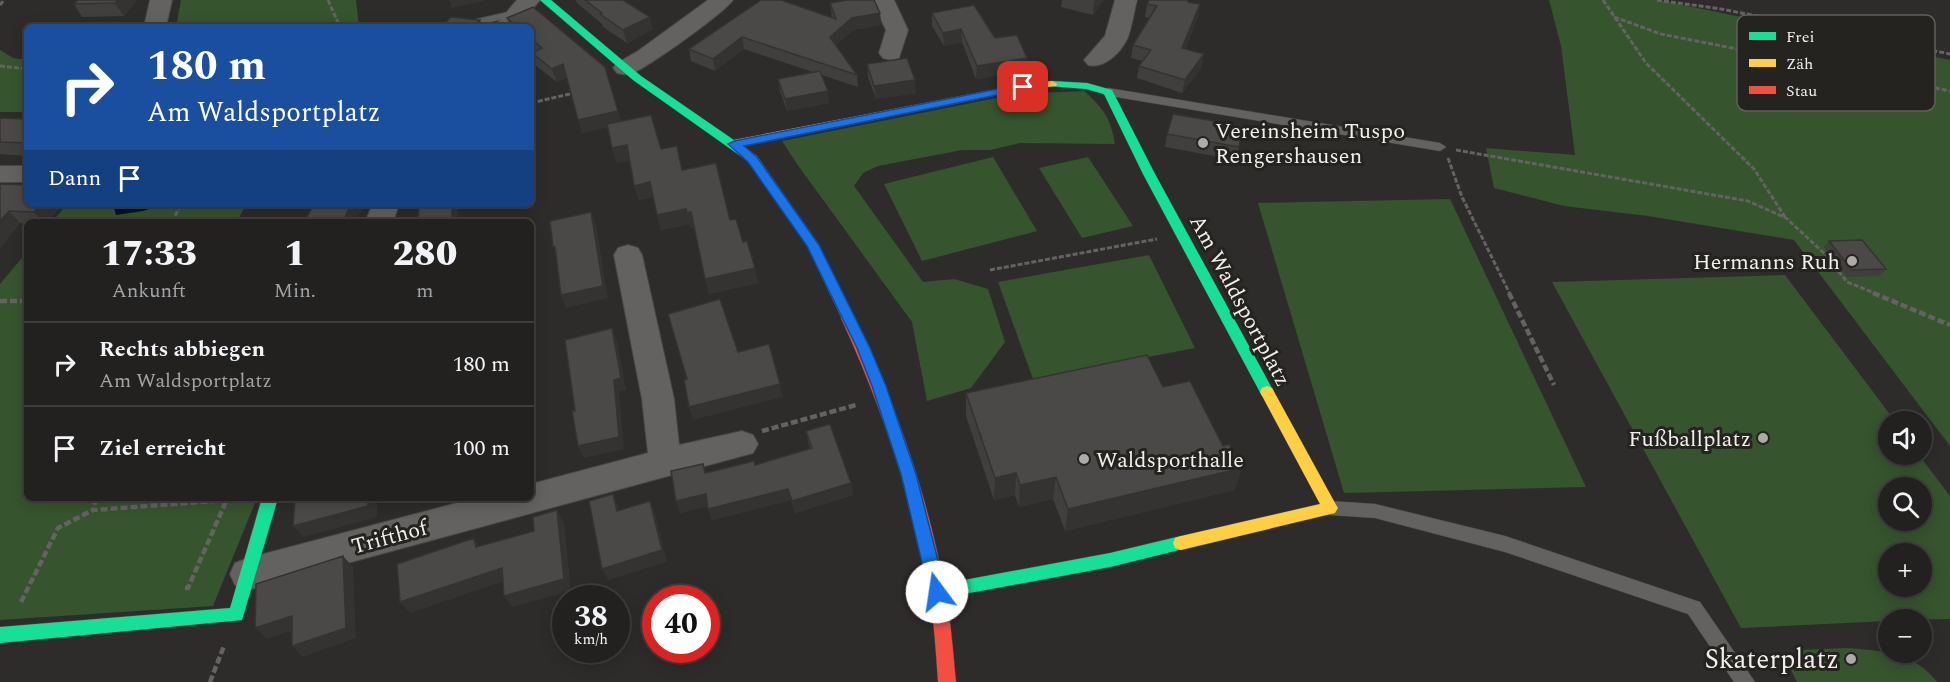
<!DOCTYPE html>
<html lang="de">
<meta charset="utf-8">
<style>
body{margin:0;font-family:Spectral,serif;background:#2a2929;color:#f1f3f6;height:100vh;display:flex;flex-direction:column;font-size:22px;white-space:nowrap}
*{box-sizing:border-box;margin:0}
p{font-size:20px;color:#a2a3a5}
.icon{flex:none;width:33px;height:33px;fill:none;stroke:currentColor;stroke-width:2;stroke-linecap:round;stroke-linejoin:round}
.map{position:relative;flex:1;overflow:hidden}
.side{position:absolute;left:24px;top:219px;width:510px;height:282px;display:flex;flex-direction:column;background:#222120;border-radius:9px;box-shadow:0 3px 15px #0003,0 0 0 2px #3f3e3e}
.side>*{flex:none}
.guide{position:absolute;left:24px;top:24px;width:510px;height:183px;border-radius:9px;box-shadow:0 3px 15px #0003,0 0 0 2px #3f3e3e;background:#1a4fa0;color:#fff;overflow:hidden}
.fabs{position:absolute;left:1878px;top:411px;display:grid;gap:12px}
.fabs a{display:grid;place-items:center;width:54px;height:54px;border-radius:50%;background:#222120;box-shadow:0 3px 15px #0003,0 0 0 2px #3f3e3e;font-size:30px}
.speed{position:absolute;left:552px;top:585px;display:flex;gap:12px;font-size:30px;font-weight:700;text-align:center}
.speed>*{display:grid;place-content:center;width:78px;height:78px;border-radius:50%;background:#222120;box-shadow:0 3px 15px #0003,0 0 0 2px #3f3e3e;line-height:1}
.speed small{font-size:15px;font-weight:400}
.speed .limit{border:9px solid #d22;background:#fff;color:#111}
.pin{position:absolute;display:grid;place-items:center;width:51px;height:51px;color:#fff;margin:-26px;border-radius:12px;box-shadow:0 3px 9px #0006}
.me{position:absolute;width:66px;margin:-33px;rotate:346deg;stroke-linejoin:round;filter:drop-shadow(0 0 4px #0008)}
.turn{display:flex;align-items:center;gap:21px;height:126px;padding:0 24px;font-size:27px}
.turn .icon{width:78px;height:78px;stroke-width:2.5}
.turn b{display:block;font-size:42px;line-height:51px}
.then{display:flex;align-items:center;height:57px;padding:0 24px;background:#0003;gap:12px;font-size:22px}
.eta{display:flex;justify-content:space-evenly;align-items:center;height:102px;text-align:center}
.eta b{font-size:36px;font-weight:800;line-height:42px}
ul{padding:0;list-style:none}
li{display:flex;align-items:center;gap:18px;height:84px;padding:0 24px;border-top:2px solid #3f3e3e}
li div{flex:1}
li b{display:block;font-size:22px}
li em{font-style:normal}
.map>svg:first-child{display:block}
.green{fill:#36542e;fill-rule:evenodd}
.water{fill:#051524}
.lines{fill:none;stroke-linecap:round;stroke-linejoin:round}
.lane-casing{stroke:#484746;stroke-width:1}
.street-casing{stroke:#484746;stroke-width:2}
.fast-casing{stroke:#484746;stroke-width:1}
.slow-casing{stroke:#484746;stroke-width:1}
.jam-casing{stroke:#484746;stroke-width:1}
.path-far1{stroke:#646362;stroke-width:3;stroke-dasharray:5 2;stroke-linecap:butt}
.path{stroke:#646362;stroke-width:4.5;stroke-dasharray:7 3;stroke-linecap:butt}
.lane{fill:#636260;fill-rule:evenodd}
.street{fill:#636260;fill-rule:evenodd}
.fast{fill:#16e098;fill-rule:evenodd}
.slow{fill:#ffcf43;fill-rule:evenodd}
.jam{fill:#f24e42;fill-rule:evenodd}
.wall{fill:#403f3d}
.shaded-wall{fill:#343332}
.building{fill:#4a4947;stroke:#343332;stroke-width:1.5}
.route{fill:#1a73e8;stroke:#114b97;stroke-width:1.5}
.poi-dot{fill:#acaba8;stroke:#25231f;stroke-width:2}
.labels{text-anchor:middle;stroke-width:6;stroke-linejoin:round;paint-order:stroke}
.poi-label{font-size:22px;fill:#f0efec;stroke:#25231f;text-anchor:start}
.street-label{font-size:22px;fill:#f0efec;stroke:#25231f}
.near-poi-label{font-size:27px;fill:#f0efec;stroke:#25231f;text-anchor:end}
.key{fill:#25231f;stroke:#62605c;stroke-width:1.5}
.key-label{font-size:16px;fill:#f0efec}
</style>
<div class="map">
<svg width="1950" height="682" viewBox="0 0 1950 682">
<rect width="100%" height="100%" fill="#2e2c2a"/>
<!-- green -->
<path class="green" d="M 181,0 L 356,0 L 359,27 L 176,27 Z
M 1549,0 L 1659,0 L 1950,60 L 1950,446 L 1794,240 L 1648,216 L 1564,206 L 1494,188 L 1486,148 L 1575,155 L 1561,46 Z
M 0,50 L 13,58 L 27,60 L 27,112 L 0,112 Z
M 1084,91 C 1103,108 1111,118 1115,144 L 1020,143 L 990,150 L 962,150 L 878,166 L 863,173 L 854,186 L 923,282 L 954,279 L 988,289 L 1005,342 L 971,388 L 927,401 L 912,322 L 797,164 L 782,141 L 1016,94 Z
M 993,157 L 1037,231 L 922,261 L 884,184 Z
M 1088,157 L 1133,226 L 1082,238 L 1039,168 Z
M 1450,199 L 1586,487 L 1344,493 L 1258,203 Z
M 67,204 L 246,204 L 237,222 L 52,222 Z
M 27,252 L 27,498 L 257,498 L 213,606 L 0,620 L 0,284 Z
M 1149,255 L 1195,348 L 1033,379 L 998,282 Z
M 1785,275 L 1895,421 L 1888,422 L 1888,454 L 1919,455 L 1950,496 L 1950,619 L 1888,620 L 1888,621 L 1741,628 L 1552,282 ZM 1888,488 L 1922,488 L 1922,520 L 1888,520 ZM 1888,554 L 1922,554 L 1922,586 L 1888,586 Z
M 1847,648 C 1883,651 1914,652 1937,682 L 1797,682 L 1789,666 L 1798,650 Z"/>
<!-- water -->
<path class="water" d="M 113,204 L 164,204 L 143,211 L 116,215 Z"/>
<g class="lines">
<defs>
<path id="lane" d="M 521,9 L 527,12 L 525,14 L 469,27 L 448,27 L 450,25 Z
M 1108,88 L 1440,143 L 1446,147 L 1440,151 L 1104,95 L 1102,92 Z
M 1330,501 L 1375,504 L 1505,536 L 1700,602 L 1755,682 L 1734,682 L 1688,614 L 1505,552 L 1375,518 L 1330,515 L 1324,513 L 1321,508 L 1324,503 Z"/>
<path id="street" d="M 150,0 L 172,0 L 166,27 L 144,27 Z
M 517,0 L 540,0 L 517,27 L 494,27 Z
M 708,0 L 733,0 C 723,14 652,64 635,72 C 628,75 624,75 617,73 L 613,68 L 617,63 L 638,51 Z
M 872,0 L 894,0 L 908,30 L 899,58 L 891,60 L 883,58 L 879,53 L 886,30 Z
M 1115,0 L 1137,0 C 1134,12 1132,26 1128,37 C 1121,53 1104,69 1088,65 L 1084,60 L 1105,36 Z
M 0,166 L 27,166 L 27,182 L 0,182 Z
M 373,204 L 399,204 L 393,222 L 365,222 Z
M 628,245 L 638,248 L 642,255 L 674,399 L 679,445 L 742,431 L 753,435 L 758,444 L 753,453 L 248,590 L 235,585 L 230,574 L 235,563 L 248,558 L 476,498 L 531,498 L 531,484 L 648,453 L 642,399 L 614,255 L 618,248 Z"/>
<path id="fast" d="M 540,0 L 551,0 L 641,76 L 757,156 L 817,242 L 855,318 L 853,321 L 843,321 L 807,246 L 749,162 L 633,80 Z
M 1052,81 L 1087,83 L 1112,90 L 1155,174 L 1274,392 L 1272,396 L 1262,396 L 1143,174 L 1104,94 L 1086,89 L 1048,86 L 1047,84 Z
M 262,498 L 278,498 L 242,620 L 0,643 L 0,627 L 230,608 Z
M 1181,536 L 1187,538 L 1189,543 L 1187,548 L 1110,567 L 937,599 L 931,597 L 929,592 L 931,587 L 937,585 L 1110,553 Z"/>
<path id="slow" d="M 1052,81 L 1057,84 L 1056,86 L 1023,90 L 734,148 L 728,144 L 734,140 L 1023,84 Z
M 1267,386 L 1272,388 L 1335,503 L 1338,508 L 1335,513 L 1181,550 L 1175,548 L 1173,543 L 1175,538 L 1181,536 L 1320,504 L 1260,392 L 1262,388 Z"/>
<path id="jam" d="M 848,313 L 855,318 C 896,405 928,496 945,591 C 951,621 953,652 956,682 L 938,682 C 936,652 934,621 929,591 C 912,496 881,405 841,318 Z"/>
</defs>
<!-- lane casing -->
<use href="#lane" class="lane-casing"/>
<!-- street casing -->
<use href="#street" class="street-casing"/>
<!-- fast casing -->
<use href="#fast" class="fast-casing"/>
<!-- slow casing -->
<use href="#slow" class="slow-casing"/>
<!-- jam casing -->
<use href="#jam" class="jam-casing"/>
<!-- path-far1 -->
<path class="path-far1" d="M 328,0 L 340,27
M 1603,0 L 1646,63 L 1754,169 L 1785,217
M 1657,0 L 1721,9 L 1950,54
M 0,5 L 4,0
M 1614,17 L 1661,34 L 1950,91
M 0,66 L 27,69
M 531,103 L 574,93
M 1456,150 L 1748,201 L 1786,218 L 1825,254 L 1847,282 L 1877,294
M 1448,158 L 1462,197 L 1510,294
M 172,222 L 181,204
M 990,270 L 1157,239"/>
<!-- path -->
<path class="path" d="M 1509,293 L 1554,385
M 1873,293 L 1950,325
M 0,301 L 27,301
M 762,431 L 856,405
M 96,498 L 93,510 L 239,499
M 185,588 L 188,588 L 227,499
M 21,602 L 58,528 L 93,510
M 210,682 L 224,646"/>
<!-- lane -->
<use href="#lane" class="lane"/>
<!-- street -->
<use href="#street" class="street"/>
<!-- fast -->
<use href="#fast" class="fast"/>
<!-- slow -->
<use href="#slow" class="slow"/>
<!-- jam -->
<use href="#jam" class="jam"/>
</g>
<!-- wall -->
<path class="wall" d="M 137,0 L 124,16 L 82,17 L 74,4 Z
M 576,0 L 623,0 L 653,29 L 627,43 L 603,27 L 602,24 L 577,3 Z
M 1062,0 L 1103,0 L 1093,15 L 1061,7 Z
M 1192,2 L 1200,4 L 1198,16 L 1185,49 L 1202,67 L 1182,93 L 1137,78 L 1139,66 L 1143,61 L 1131,58 L 1133,45 L 1150,18 L 1145,17 L 1147,4 Z
M 830,3 L 880,13 L 881,25 L 853,30 L 836,45 L 857,75 L 858,87 L 822,75 L 829,103 L 787,111 L 780,91 L 778,79 L 813,72 L 744,49 L 715,71 L 691,61 L 689,49 L 832,18 Z
M 533,7 L 621,121 L 661,149 L 682,169 L 730,220 L 743,242 L 758,283 L 709,294 L 694,227 L 691,228 L 690,224 L 661,230 L 657,215 L 653,197 L 639,200 L 634,186 L 630,160 L 617,163 L 612,148 L 608,127 L 582,133 L 567,77 L 557,82 L 536,66 L 532,53 L 535,51 L 531,48 L 531,27 L 510,27 L 507,18 Z
M 932,13 L 995,38 L 1027,58 L 1027,71 L 976,79 L 962,42 L 944,46 L 932,26 Z
M 867,64 L 916,93 L 876,99 L 868,77 Z
M 0,118 L 27,119 L 27,156 L 0,154 Z
M 1167,134 L 1239,147 L 1236,160 L 1165,147 Z
M 0,184 L 63,204 L 47,222 L 27,222 L 27,224 L 20,223 L 0,248 Z
M 1829,241 L 1886,269 L 1880,276 L 1847,277 L 1824,247 Z
M 1163,387 L 1235,490 L 1065,531 L 1053,499 L 1019,507 L 1015,495 L 994,500 L 966,416 L 966,393 Z
M 806,431 L 851,483 L 853,495 L 795,513 L 791,500 L 712,520 L 708,506 L 680,513 L 703,464 L 706,473 L 755,465 L 810,449 Z"/>
<!-- shaded-wall -->
<path class="shaded-wall" d="M 118,0 L 137,0 L 124,16 L 115,3 Z
M 449,0 L 488,0 L 452,8 Z
M 1095,0 L 1103,0 L 1093,15 L 1094,2 Z
M 1200,4 L 1198,16 L 1180,60 L 1182,48 Z
M 880,13 L 881,25 L 853,30 L 832,49 L 830,37 L 852,18 Z
M 650,17 L 653,29 L 627,43 L 623,30 Z
M 480,20 L 482,27 L 473,27 Z
M 961,29 L 962,42 L 944,46 L 943,33 Z
M 742,37 L 744,49 L 715,71 L 713,59 Z
M 1204,54 L 1202,67 L 1182,93 L 1185,80 Z
M 1027,58 L 1027,71 L 976,79 L 977,66 Z
M 563,64 L 567,76 L 557,82 L 552,69 Z
M 609,80 L 622,124 L 582,133 L 578,120 Z
M 915,80 L 916,93 L 876,99 L 874,86 Z
M 828,91 L 829,103 L 787,111 L 785,99 Z
M 627,145 L 632,160 L 617,163 L 612,148 Z
M 650,182 L 655,197 L 639,200 L 634,186 Z
M 41,204 L 63,204 L 47,222 L 43,222 L 34,212 Z
M 351,204 L 364,204 L 356,222 L 343,222 Z
M 452,204 L 455,204 L 458,210 L 458,222 L 452,222 Z
M 686,209 L 691,212 L 695,227 L 691,228 L 690,224 L 661,230 L 657,215 Z
M 9,211 L 20,223 L 0,248 L 0,221 Z
M 591,212 L 596,225 L 608,298 L 566,308 L 561,295 Z
M 755,268 L 758,283 L 709,294 L 705,279 Z
M 612,328 L 617,341 L 626,390 L 619,392 L 624,449 L 584,458 L 578,446 Z
M 780,384 L 783,397 L 693,420 L 689,407 Z
M 1242,468 L 1235,490 L 1065,531 L 1068,509 Z
M 1016,473 L 1015,495 L 994,500 L 995,478 Z
M 1056,477 L 1053,499 L 1019,507 L 1020,485 Z
M 851,483 L 853,495 L 795,513 L 792,501 Z
M 788,489 L 791,500 L 712,520 L 708,509 Z
M 613,494 L 618,506 L 622,523 L 617,511 Z
M 706,494 L 710,506 L 680,513 L 676,501 Z
M 368,498 L 377,498 L 377,517 L 303,537 L 293,526 Z
M 650,501 L 655,513 L 667,562 L 608,580 L 602,569 Z
M 557,510 L 564,522 L 571,591 L 512,607 L 504,596 Z
M 474,538 L 482,550 L 476,547 Z
M 343,556 L 353,567 L 356,638 L 303,657 L 292,646 Z
M 502,568 L 510,579 L 410,613 L 400,602 Z
M 292,616 L 303,627 L 267,639 L 255,628 Z"/>
<!-- building -->
<path class="building" d="M 78,0 L 118,0 L 115,3 L 74,4 Z
M 585,0 L 623,0 L 650,17 L 623,30 L 600,14 L 602,13 Z
M 761,0 L 781,0 L 836,19 L 830,3 L 848,0 L 874,0 L 880,13 L 852,18 L 830,37 L 857,75 L 742,37 L 713,59 L 689,49 Z
M 1149,0 L 1188,0 L 1188,2 L 1200,4 L 1182,48 L 1204,54 L 1185,80 L 1139,66 L 1151,50 L 1133,45 L 1157,6 L 1147,4 Z
M 974,5 L 995,38 L 1017,35 L 1027,58 L 977,66 L 961,29 L 943,33 L 932,13 Z
M 533,7 L 605,67 L 618,111 L 578,120 L 563,64 L 552,69 L 532,53 L 542,48 L 531,39 L 531,27 L 517,27 L 507,18 Z
M 451,17 L 480,20 L 473,27 L 441,27 Z
M 907,58 L 915,80 L 874,86 L 867,64 Z
M 820,71 L 828,91 L 785,99 L 778,79 Z
M 1173,114 L 1243,126 L 1239,147 L 1167,134 Z
M 651,115 L 661,149 L 677,146 L 682,170 L 716,163 L 730,220 L 736,219 L 743,242 L 747,241 L 755,268 L 705,279 L 691,212 L 687,213 L 686,209 L 657,215 L 650,182 L 634,186 L 627,145 L 612,148 L 607,124 Z
M 0,118 L 27,119 L 27,146 L 24,146 L 27,143 L 0,142 Z
M 0,184 L 27,185 L 27,204 L 41,204 L 34,212 L 9,211 L 0,221 Z
M 314,204 L 351,204 L 343,222 L 304,222 Z
M 419,204 L 452,204 L 452,222 L 418,222 Z
M 591,212 L 603,286 L 561,295 L 555,247 L 553,247 L 550,221 Z
M 1862,240 L 1886,269 L 1852,270 L 1829,241 Z
M 720,299 L 738,352 L 769,344 L 780,384 L 689,407 L 684,380 L 687,379 L 668,314 Z
M 612,328 L 621,378 L 614,380 L 619,437 L 578,446 L 572,411 L 575,411 L 565,340 Z
M 1147,355 L 1163,387 L 1190,381 L 1223,446 L 1229,444 L 1242,468 L 1068,509 L 1056,477 L 1020,485 L 1016,473 L 995,478 L 966,393 Z
M 830,424 L 851,483 L 792,501 L 788,489 L 708,509 L 706,494 L 676,501 L 671,471 L 703,464 L 705,473 L 754,461 L 755,465 L 812,448 L 806,431 Z
M 613,494 L 617,511 L 650,501 L 662,550 L 602,569 L 589,501 Z
M 295,498 L 368,498 L 368,506 L 293,526 Z
M 557,510 L 564,579 L 504,596 L 502,568 L 400,602 L 397,564 L 474,538 L 476,547 L 534,531 L 533,517 Z
M 343,556 L 346,628 L 292,646 L 292,616 L 255,628 L 256,584 Z"/>
<!-- route -->
<path class="route" d="M 1023,84 L 1028,87 L 1027,89 L 744,146 L 757,157 L 819,245 L 870,348 L 886,386 L 916,474 L 946,592 L 943,597 L 937,599 L 932,597 L 929,592 L 901,474 L 872,386 L 857,348 L 807,246 L 748,162 L 728,144 L 734,141 Z"/>
<!-- markers -->
<g class="poi-dot">
<circle cx="1203" cy="143" r="6"/>
<circle cx="1852" cy="261" r="6"/>
<circle cx="1763" cy="438" r="6"/>
<circle cx="1084" cy="459" r="6"/>
<circle cx="1851" cy="659" r="6"/>
</g>
<g class="labels">
<!-- poi labels -->
<g class="poi-label">
<text x="1215" y="138">Vereinsheim Tuspo<tspan x="1215" dy="25">Rengershausen</tspan></text>
<text x="1840" y="269" text-anchor="end">Hermanns Ruh</text>
<text x="1751" y="446" text-anchor="end">Fußballplatz</text>
<text x="1096" y="467">Waldsporthalle</text>
</g>
<!-- street labels -->
<g class="street-label">
<text transform="translate(1241 300) rotate(62)" y="8">Am Waldsportplatz</text>
<text transform="translate(389 536) rotate(-15)" y="8">Trifthof</text>
</g>
<!-- near-poi labels -->
<g class="near-poi-label">
<text x="1839" y="668">Skaterplatz</text>
</g>
</g>
<!-- legend -->
<rect x="1737" y="15" width="198" height="96" rx="9" class="key"/>
<rect x="1749" y="32" width="27" height="8" fill="#16e098"/>
<rect x="1749" y="59" width="27" height="8" fill="#ffcf43"/>
<rect x="1749" y="86" width="27" height="8" fill="#f24e42"/>
<g class="key-label">
<text x="1786" y="42">Frei</text>
<text x="1786" y="69">Zäh</text>
<text x="1786" y="96">Stau</text>
</g>
</svg>
<div class="fabs">
<a><svg class="icon" aria-label="sound" viewBox="0 0 24 24"><path d="M4 9h4l5-4v14l-5-4H4zM17 9q2 3 0 6"/></svg></a>
<a><svg class="icon" aria-label="search" viewBox="0 0 24 24"><circle cx="10" cy="10" r="6"/><path d="M15 15l6 6"/></svg></a>
<a>+</a>
<a>−</a>
</div>
<div class="speed"><div>38<small>km/h</small></div><div class="limit">40</div></div>
<div class="pin" style="left:1023px;top:87px;background:#d93025"><svg class="icon" aria-label="arrive" viewBox="0 0 24 24"><path d="M6 21V4h12l-3 4 3 4H6"/></svg></div>
<svg class="me" style="left:937px;top:592px" viewBox="-20 -20 40 40"><circle r="19" fill="#fff"/><path d="M0-13L10 11 0 6-10 11z" fill="#1a73e8"/></svg>
<div class="guide">
<div class="turn"><svg class="icon" aria-label="right" viewBox="0 0 24 24"><path d="M7 20v-9h11M14 6l5 5-5 5"/></svg><div><b>180 m</b>Am Waldsportplatz</div></div>
<div class="then">Dann<svg class="icon" aria-label="arrive" viewBox="0 0 24 24"><path d="M6 21V4h12l-3 4 3 4H6"/></svg></div>
</div>
<section class="side">
<div class="eta">
<div><b>17:33</b><p>Ankunft</p></div>
<div><b>1</b><p>Min.</p></div>
<div><b>280</b><p>m</p></div>
</div>
<ul>
<li><svg class="icon" aria-label="right" viewBox="0 0 24 24"><path d="M7 20v-9h11M14 6l5 5-5 5"/></svg><div><b>Rechts abbiegen</b><p>Am Waldsportplatz</p></div><em>180 m</em></li>
<li><svg class="icon" aria-label="arrive" viewBox="0 0 24 24"><path d="M6 21V4h12l-3 4 3 4H6"/></svg><div><b>Ziel erreicht</b></div><em>100 m</em></li>
</ul>
</section>
</div>
